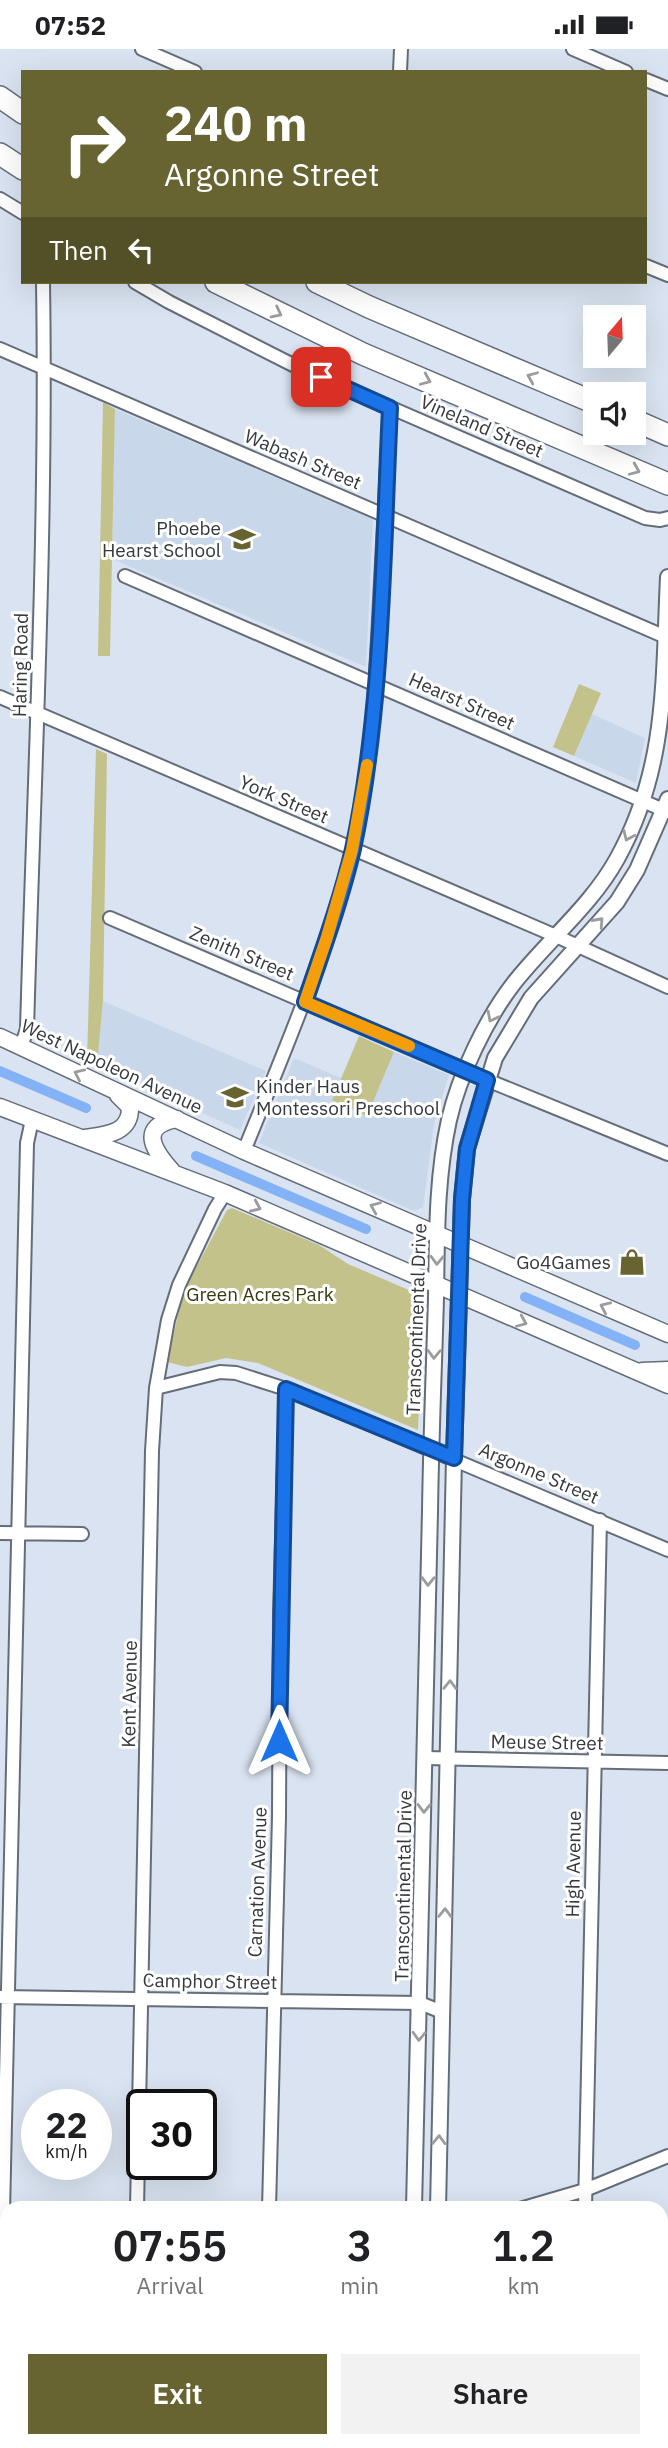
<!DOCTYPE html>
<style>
body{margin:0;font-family:"IBM Plex Sans",sans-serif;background:#f2f2f2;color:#202124;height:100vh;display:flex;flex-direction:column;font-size:26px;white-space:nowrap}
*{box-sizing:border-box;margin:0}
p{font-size:23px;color:#757577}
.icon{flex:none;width:38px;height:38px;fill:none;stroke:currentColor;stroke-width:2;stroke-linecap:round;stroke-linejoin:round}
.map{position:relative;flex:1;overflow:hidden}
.sheet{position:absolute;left:0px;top:2152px;width:668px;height:247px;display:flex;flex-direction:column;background:#fff;border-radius:21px 21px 0 0;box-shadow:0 7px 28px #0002}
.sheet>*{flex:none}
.banner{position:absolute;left:21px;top:21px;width:626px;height:214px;border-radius:0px;box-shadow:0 7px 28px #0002;background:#676431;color:#fff;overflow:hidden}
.needle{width:46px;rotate:19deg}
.controls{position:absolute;left:583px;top:256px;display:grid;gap:14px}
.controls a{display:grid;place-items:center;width:63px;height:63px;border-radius:0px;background:#fff;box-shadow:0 7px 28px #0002;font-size:35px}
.speed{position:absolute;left:21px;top:2040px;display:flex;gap:14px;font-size:35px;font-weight:700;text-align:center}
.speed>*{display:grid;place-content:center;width:91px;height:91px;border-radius:50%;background:#fff;box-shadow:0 7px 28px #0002;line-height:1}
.speed small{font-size:18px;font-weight:400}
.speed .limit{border:4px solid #111;border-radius:10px;background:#fff;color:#111}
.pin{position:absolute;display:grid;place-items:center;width:60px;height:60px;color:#fff;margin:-30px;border-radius:14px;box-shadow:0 4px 10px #0006}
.me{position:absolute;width:77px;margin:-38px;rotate:0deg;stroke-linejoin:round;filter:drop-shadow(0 0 5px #0008)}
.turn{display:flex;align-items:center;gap:24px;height:147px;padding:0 28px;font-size:32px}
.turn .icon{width:91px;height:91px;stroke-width:2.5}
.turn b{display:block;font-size:49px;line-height:60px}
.then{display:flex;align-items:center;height:66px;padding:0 28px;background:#0003;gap:14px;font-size:26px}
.eta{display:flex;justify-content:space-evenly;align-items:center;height:119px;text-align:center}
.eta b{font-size:42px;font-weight:600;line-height:49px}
.cta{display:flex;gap:14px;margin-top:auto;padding:14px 28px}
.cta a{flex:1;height:80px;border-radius:0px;background:#676431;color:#fff;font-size:28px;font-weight:600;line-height:80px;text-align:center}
.cta a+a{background:#f2f2f2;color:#202124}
.status{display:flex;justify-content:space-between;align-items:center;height:49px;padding:0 35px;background:#fff;direction:ltr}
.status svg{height:19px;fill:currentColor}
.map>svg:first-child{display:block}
.built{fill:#c9d7eb}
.green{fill:#c4c28b}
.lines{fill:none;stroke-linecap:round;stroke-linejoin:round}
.canal{stroke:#83b2f7;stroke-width:10}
.minor-casing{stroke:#656d79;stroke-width:16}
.tertiary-casing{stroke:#656d79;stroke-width:18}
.secondary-casing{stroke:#656d79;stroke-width:19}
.motorway-casing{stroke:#656d79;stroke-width:24}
.minor{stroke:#fff;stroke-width:12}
.tertiary{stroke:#fff;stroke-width:14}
.secondary{stroke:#fff;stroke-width:16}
.motorway{stroke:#fff;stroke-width:21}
.oneway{stroke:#9a9c9e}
.route-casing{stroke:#114b97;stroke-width:18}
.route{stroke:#1a73e8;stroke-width:12}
.slow{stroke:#f59e0b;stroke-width:12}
.labels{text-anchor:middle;stroke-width:6;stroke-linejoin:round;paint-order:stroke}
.street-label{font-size:19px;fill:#35383d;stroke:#fff}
.poi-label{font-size:19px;fill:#35383d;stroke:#fff;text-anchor:end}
.park-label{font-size:19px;fill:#3a3811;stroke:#fff}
</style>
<div class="status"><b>07:52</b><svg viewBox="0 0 49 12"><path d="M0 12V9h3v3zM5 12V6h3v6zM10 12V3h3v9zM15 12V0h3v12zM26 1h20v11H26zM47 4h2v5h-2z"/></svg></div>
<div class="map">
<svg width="668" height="2399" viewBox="0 0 668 2399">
<rect width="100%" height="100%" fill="#dae3f1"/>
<!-- built -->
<path class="built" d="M 115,360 L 373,470 L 366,618 L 112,510 Z
M 592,665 L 645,689 L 636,734 L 574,707 Z
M 103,952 L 266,1022 L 240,1081 L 97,1016 Z
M 394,1003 L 449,1026 L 434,1075 L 423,1158 L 414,1162 L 259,1094 L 294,1009 L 341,1029 L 332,1051 L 367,1066 Z"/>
<!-- green -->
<path class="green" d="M 103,353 L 115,360 L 110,607 L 98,607 Z
M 579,635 L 601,644 L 574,707 L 553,698 Z
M 96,700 L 107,705 L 103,952 L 97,1016 L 87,1011 Z
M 359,987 L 394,1003 L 367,1067 L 332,1051 Z
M 232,1159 L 319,1196 L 348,1215 L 416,1244 L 423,1252 L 418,1381 L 258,1314 L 226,1309 L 187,1318 L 167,1313 L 180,1258 L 189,1232 L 227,1161 Z"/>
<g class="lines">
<!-- canal -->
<path class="canal" d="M 0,1022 L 86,1059
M 196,1107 L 366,1180
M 525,1248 L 635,1296"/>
<defs>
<path id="minor" d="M 142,0 L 195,23
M 573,0 L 626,23
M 400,23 L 401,0
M 646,31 L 668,40
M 0,150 L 23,164
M 646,217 L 668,226
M 135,233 L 169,253 L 297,318 L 645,469 L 660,471 L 668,469
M 0,300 L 668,589
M 125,527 L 668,763
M 0,648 L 556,887 L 668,938
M 110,869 L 487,1031 L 668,1105
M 21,998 L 27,980 C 34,731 47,482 43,233
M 244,1102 C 284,1003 326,906 352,802 C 371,727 375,648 379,571 C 383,500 387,429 390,359
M 156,1339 L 220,1323 L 236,1324 L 286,1340 L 668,1501
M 0,1484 L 82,1485
M 425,1709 L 668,1714
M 0,1948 L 420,1954 L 442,1963
M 137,2160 L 152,1402 L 156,1339 L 168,1271 L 179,1236 L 215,1160 L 225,1144
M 269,2160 L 279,1768 L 280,1566 L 286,1340
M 520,2160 L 585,2141 L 668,2107
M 585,2160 L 600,1471
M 0,2297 L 27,1094 L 32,1071
M 581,2392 L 581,2399
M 132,2399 L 132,2392
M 264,2399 L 264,2392"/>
<path id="tertiary" d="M 414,2160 C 419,1927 425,1694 430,1462 C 431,1391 434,1320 436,1249 C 437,1190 436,1130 449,1071 C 459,1027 486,970 514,934 C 547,892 591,857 617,810 C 668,718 663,629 668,528
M 438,2160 L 454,1409 L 462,1150 L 467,1099 L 495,1009 L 531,949 L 617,853 L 637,821 L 668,750
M 409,2399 L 409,2392
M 433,2399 L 433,2392"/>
<path id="secondary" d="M 0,988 L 244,1102 L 668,1285
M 0,1058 L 225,1144 L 668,1336
M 85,1089 C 105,1086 131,1085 130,1058 L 118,1046
M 172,1122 C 154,1102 137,1077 177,1070
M 642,1322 L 668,1321"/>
<path id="motorway" d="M 0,48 L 23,64
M 0,105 L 23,120
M 216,233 L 363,305 L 668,435
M 317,233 L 369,258 L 595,354
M 634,371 L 668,386"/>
</defs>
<!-- minor casing -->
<use href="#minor" class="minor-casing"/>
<!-- tertiary casing -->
<use href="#tertiary" class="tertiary-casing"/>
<!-- secondary casing -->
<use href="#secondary" class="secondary-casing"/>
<!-- motorway casing -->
<use href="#motorway" class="motorway-casing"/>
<!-- minor -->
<use href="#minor" class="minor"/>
<!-- tertiary -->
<use href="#tertiary" class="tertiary"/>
<!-- secondary -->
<use href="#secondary" class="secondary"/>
<!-- motorway -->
<use href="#motorway" class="motorway"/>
</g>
<!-- one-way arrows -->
<defs><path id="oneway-chevron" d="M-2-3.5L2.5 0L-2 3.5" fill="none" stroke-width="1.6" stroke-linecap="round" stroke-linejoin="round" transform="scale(1.75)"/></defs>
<g class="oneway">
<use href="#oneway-chevron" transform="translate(277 264) rotate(27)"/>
<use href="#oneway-chevron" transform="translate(532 328) rotate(-157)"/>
<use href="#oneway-chevron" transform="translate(426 331) rotate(23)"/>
<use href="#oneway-chevron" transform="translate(635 421) rotate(23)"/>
<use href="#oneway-chevron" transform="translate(628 787) rotate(114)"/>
<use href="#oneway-chevron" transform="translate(599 873) rotate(-48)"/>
<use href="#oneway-chevron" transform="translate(492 968) rotate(117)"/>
<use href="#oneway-chevron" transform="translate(79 1025) rotate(-155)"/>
<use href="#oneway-chevron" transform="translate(256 1158) rotate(24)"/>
<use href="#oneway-chevron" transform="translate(375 1158) rotate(-157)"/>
<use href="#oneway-chevron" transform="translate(437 1211) rotate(92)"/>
<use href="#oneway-chevron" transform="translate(605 1258) rotate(-156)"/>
<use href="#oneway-chevron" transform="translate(522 1273) rotate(23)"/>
<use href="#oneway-chevron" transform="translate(434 1305) rotate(92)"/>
<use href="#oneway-chevron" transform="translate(428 1532) rotate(91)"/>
<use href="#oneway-chevron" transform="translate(450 1636) rotate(-89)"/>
<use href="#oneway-chevron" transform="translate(424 1759) rotate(91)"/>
<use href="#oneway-chevron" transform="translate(445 1864) rotate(-89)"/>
<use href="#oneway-chevron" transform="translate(419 1987) rotate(92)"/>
<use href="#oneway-chevron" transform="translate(439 2091) rotate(-89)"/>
</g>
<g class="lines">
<defs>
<path id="route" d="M 279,1692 L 286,1340 L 454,1409 L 462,1150 L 467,1100 L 487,1031 L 305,953 C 322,903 341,851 353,800 C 383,659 383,503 390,359 L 321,328"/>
</defs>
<!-- route casing -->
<use href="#route" class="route-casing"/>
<!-- route -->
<use href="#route" class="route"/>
<!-- slow -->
<path class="slow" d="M 367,716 L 352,801 L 327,888 L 305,953 L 409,997"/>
</g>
<!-- icons -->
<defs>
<symbol id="school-bare" viewBox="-9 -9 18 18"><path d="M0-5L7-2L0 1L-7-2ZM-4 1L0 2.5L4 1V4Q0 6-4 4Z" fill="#676431" stroke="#fff" stroke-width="2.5" paint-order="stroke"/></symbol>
<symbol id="shop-bare" viewBox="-9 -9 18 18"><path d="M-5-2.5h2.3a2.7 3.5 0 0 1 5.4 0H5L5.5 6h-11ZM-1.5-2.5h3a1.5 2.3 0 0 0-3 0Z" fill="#676431" stroke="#fff" stroke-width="2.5" paint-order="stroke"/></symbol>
</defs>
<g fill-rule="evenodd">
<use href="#school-bare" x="223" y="471" width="38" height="38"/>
<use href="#school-bare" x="216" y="1029" width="38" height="38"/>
<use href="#shop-bare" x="613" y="1194" width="38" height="38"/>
</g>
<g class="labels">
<!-- street labels -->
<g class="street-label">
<text transform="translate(482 377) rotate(23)" y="7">Vineland Street</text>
<text transform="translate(303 410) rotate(23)" y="7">Wabash Street</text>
<text transform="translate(20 616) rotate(-89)" y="7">Haring Road</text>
<text transform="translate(462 652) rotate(24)" y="7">Hearst Street</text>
<text transform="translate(284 750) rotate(23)" y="7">York Street</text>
<text transform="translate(242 904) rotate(23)" y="7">Zenith Street</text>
<text transform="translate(112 1017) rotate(25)" y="7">West Napoleon Avenue</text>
<text transform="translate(416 1270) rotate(-88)" y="7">Transcontinental Drive</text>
<text transform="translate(539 1424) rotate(23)" y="7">Argonne Street</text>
<text transform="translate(129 1645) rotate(-89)" y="7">Kent Avenue</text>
<text transform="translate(547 1693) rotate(1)" y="7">Meuse Street</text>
<text transform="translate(573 1815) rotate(-89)" y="7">High Avenue</text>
<text transform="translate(257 1833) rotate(-88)" y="7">Carnation Avenue</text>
<text transform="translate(403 1837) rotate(-89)" y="7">Transcontinental Drive</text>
<text transform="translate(210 1932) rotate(1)" y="7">Camphor Street</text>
</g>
<!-- poi labels -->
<g class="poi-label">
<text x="221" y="486">Phoebe<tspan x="221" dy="22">Hearst School</tspan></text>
<text x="256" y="1044" text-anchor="start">Kinder Haus<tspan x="256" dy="22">Montessori Preschool</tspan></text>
<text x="611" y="1220">Go4Games</text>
</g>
<!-- park labels -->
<g class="park-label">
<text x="260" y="1252">Green Acres Park</text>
</g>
</g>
</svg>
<div class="controls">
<a><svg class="needle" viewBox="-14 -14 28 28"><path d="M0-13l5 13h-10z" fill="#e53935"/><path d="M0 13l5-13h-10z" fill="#757577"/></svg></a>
<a><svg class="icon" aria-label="sound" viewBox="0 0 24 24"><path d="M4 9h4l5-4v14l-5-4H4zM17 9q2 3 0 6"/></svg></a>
</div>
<div class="speed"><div>22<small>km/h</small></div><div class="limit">30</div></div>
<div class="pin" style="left:321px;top:328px;background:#d93025"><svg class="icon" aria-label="arrive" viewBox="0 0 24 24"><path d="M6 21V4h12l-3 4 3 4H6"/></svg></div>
<svg class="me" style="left:279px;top:1692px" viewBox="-20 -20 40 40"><path d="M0-17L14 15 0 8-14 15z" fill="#1a73e8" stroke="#fff" stroke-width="4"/></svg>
<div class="banner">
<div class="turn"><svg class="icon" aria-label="right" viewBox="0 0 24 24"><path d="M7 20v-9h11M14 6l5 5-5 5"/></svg><div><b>240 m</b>Argonne Street</div></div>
<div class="then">Then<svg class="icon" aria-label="left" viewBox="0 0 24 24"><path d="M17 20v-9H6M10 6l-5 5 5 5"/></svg></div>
</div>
<section class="sheet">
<div class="eta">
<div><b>07:55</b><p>Arrival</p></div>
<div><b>3</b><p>min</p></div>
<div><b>1.2</b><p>km</p></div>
</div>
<div class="cta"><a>Exit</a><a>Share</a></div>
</section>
</div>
